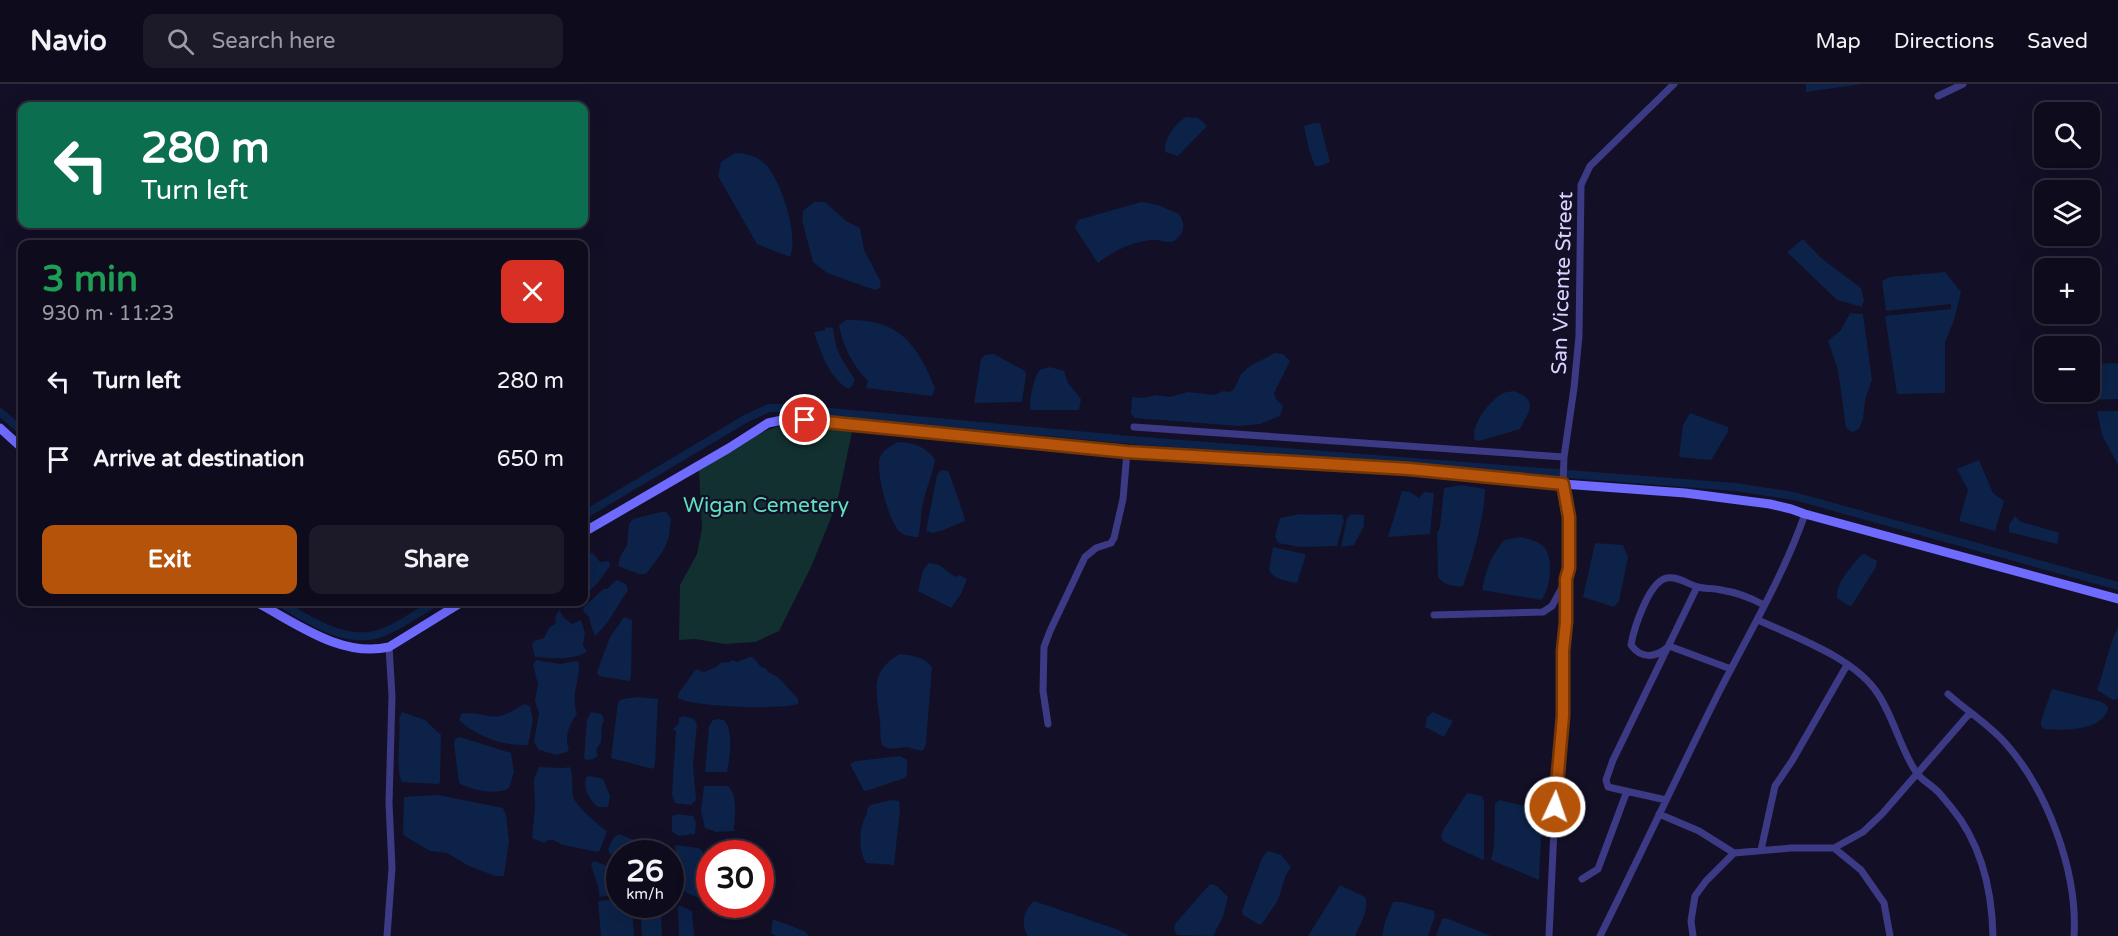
<!DOCTYPE html>
<meta charset="utf-8">
<style>
body{margin:0;font-family:"Varela Round",sans-serif;background:#1c1929;color:#f1f3f6;height:100vh;display:flex;flex-direction:column;font-size:22px;white-space:nowrap}
*{box-sizing:border-box;margin:0}
p{font-size:20px;color:#9b9ba3}
.icon{flex:none;width:33px;height:33px;fill:none;stroke:currentColor;stroke-width:2;stroke-linecap:round;stroke-linejoin:round}
.map{position:relative;flex:1;overflow:hidden}
.sheet{position:absolute;left:18px;top:156px;width:570px;height:366px;display:flex;flex-direction:column;background:#0e0b1c;border-radius:12px;box-shadow:0 6px 24px #0002,0 0 0 2px #2e2b3b}
.sheet>*{flex:none}
.top-card{position:absolute;left:18px;top:18px;width:570px;height:126px;border-radius:12px;box-shadow:0 6px 24px #0002,0 0 0 2px #2e2b3b;background:#0b6e4f;color:#fff;overflow:hidden}
.controls{position:absolute;left:2034px;top:18px;display:grid;gap:12px}
.controls a{display:grid;place-items:center;width:66px;height:66px;border-radius:12px;background:#0e0b1c;box-shadow:0 6px 24px #0002,0 0 0 2px #2e2b3b;font-size:30px}
.speed{position:absolute;left:606px;top:756px;display:flex;gap:12px;font-size:30px;font-weight:700;text-align:center}
.speed>*{display:grid;place-content:center;width:78px;height:78px;border-radius:50%;background:#0e0b1c;box-shadow:0 6px 24px #0002,0 0 0 2px #2e2b3b;line-height:1}
.speed small{font-size:15px;font-weight:400}
.speed .limit{border:9px solid #d22;background:#fff;color:#111}
.pin{position:absolute;display:grid;place-items:center;width:51px;height:51px;color:#fff;margin:-26px;border:3px solid #fff;border-radius:50%;box-shadow:0 2px 6px #0007}
.me{position:absolute;width:66px;margin:-33px;rotate:3deg;stroke-linejoin:round;filter:drop-shadow(0 0 4px #0008)}
.turn{display:flex;align-items:center;gap:21px;height:126px;padding:0 24px;font-size:27px}
.turn .icon{width:78px;height:78px;stroke-width:2.5}
.turn b{display:block;font-size:42px;line-height:51px}
.round{display:grid;place-items:center;flex:none;width:63px;height:63px;border-radius:12px;background:#1c1929}
.headline{display:flex;align-items:center;justify-content:space-between;height:102px;padding:0 24px}
h1{font-size:36px;font-weight:700;line-height:45px;color:#1e9e55}
.cta{display:flex;gap:12px;margin-top:auto;padding:12px 24px}
.cta a{flex:1;height:69px;border-radius:12px;background:#b45309;color:#fff;font-size:24px;font-weight:700;line-height:69px;text-align:center}
.cta a+a{background:#1c1929;color:#f1f3f6}
ul{padding:0;list-style:none}
li{display:flex;align-items:center;gap:18px;height:78px;padding:0 24px}
li div{flex:1}
li b{display:block;font-size:22px}
li em{font-style:normal}
header{display:flex;align-items:center;gap:36px;box-sizing:border-box;height:84px;padding:0 30px;background:#0e0b1c;border-bottom:2px solid #2e2b3b}
header strong{font-size:28px}
nav{display:flex;gap:33px;margin-inline-start:auto;font-size:21px}
.search{width:420px;height:54px;background:#1c1929;display:flex;align-items:center;gap:15px;box-sizing:border-box;padding:0 21px;border-radius:12px;color:#9b9ba3;font-size:22px}
.map>svg:first-child{display:block}
.green{fill:#12302f}
.water{fill:#0c2248}
.lines{fill:none;stroke-linecap:round;stroke-linejoin:round}
.canal{stroke:#0c2248;stroke-width:8}
.street{stroke:#3d3a85;stroke-width:7}
.secondary{stroke:#6f6bff;stroke-width:9}
.route-casing{stroke:#753606;stroke-width:15}
.route{stroke:#b45309;stroke-width:10}
.labels{text-anchor:middle;stroke-width:4.5;stroke-linejoin:round;paint-order:stroke}
.street-label{font-size:21px;fill:#d9d4ff;stroke:#130f26}
.park-label{font-size:21px;fill:#5fe0c0;stroke:#130f26}
</style>
<header>
<strong>Navio</strong>
<div class="search"><svg class="icon" aria-label="search" viewBox="0 0 24 24"><circle cx="10" cy="10" r="6"/><path d="M15 15l6 6"/></svg>Search here</div>
<nav><a>Map</a><a>Directions</a><a>Saved</a></nav>
</header>
<div class="map">
<svg width="2118" height="852" viewBox="0 0 2118 852">
<rect width="100%" height="100%" fill="#130f26"/>
<!-- green -->
<path class="green" d="M 794,339 L 852,348 L 837,419 L 811,483 L 779,547 L 755,558 L 725,560 L 695,555 L 679,556 L 680,501 L 697,470 L 702,444 L 699,386 C 728,369 760,343 794,339 Z"/>
<!-- water -->
<path class="water" d="M 1806,0 L 1862,0 L 1806,8 Z
M 1186,33 L 1198,34 L 1207,42 L 1178,72 L 1165,68 C 1164,54 1174,41 1186,33 Z
M 1314,39 L 1320,39 L 1330,78 L 1320,82 L 1315,82 L 1309,66 L 1304,42 Z
M 735,69 C 747,69 760,73 768,83 C 782,101 799,152 790,173 L 757,160 L 718,92 L 721,78 Z
M 814,118 L 825,118 L 846,137 L 860,144 L 864,166 L 881,198 L 880,204 L 875,206 L 827,189 L 813,178 L 802,136 L 803,127 Z
M 1141,118 L 1158,121 L 1179,130 C 1186,141 1185,149 1174,157 C 1168,160 1161,156 1155,156 C 1135,156 1113,167 1098,179 L 1075,144 L 1078,136 Z
M 1803,155 L 1821,174 L 1861,204 L 1864,216 L 1862,223 L 1837,216 L 1787,168 Z
M 1945,188 L 1961,208 L 1954,236 L 1945,259 L 1945,309 L 1897,310 L 1885,232 L 1951,225 L 1951,220 L 1886,227 L 1882,197 L 1890,193 Z
M 1850,229 L 1863,230 L 1872,296 L 1865,316 L 1863,335 L 1859,345 L 1852,348 L 1846,344 L 1838,286 L 1828,257 L 1841,246 Z
M 846,236 C 898,234 917,259 935,304 L 932,312 L 866,304 L 868,297 C 852,281 843,262 839,241 Z
M 825,243 L 833,244 L 836,262 L 840,272 L 855,296 L 852,302 L 848,305 C 829,293 821,269 814,248 L 825,246 Z
M 1275,269 L 1283,270 L 1290,277 L 1274,309 L 1276,315 L 1283,322 L 1280,332 L 1260,340 L 1239,342 L 1135,334 L 1131,330 L 1132,313 L 1143,314 L 1156,311 L 1170,313 L 1188,308 L 1215,311 L 1223,307 L 1230,308 L 1234,305 L 1241,290 L 1250,282 Z
M 994,270 L 1025,287 L 1026,291 L 1022,318 L 974,319 L 981,275 L 985,271 Z
M 2118,279 L 2118,315 L 2091,316 L 2086,308 L 2090,308 L 2090,280 Z
M 1050,283 L 1064,287 L 1068,299 L 1081,315 L 1079,326 L 1031,326 C 1028,319 1034,292 1040,286 C 1042,285 1047,284 1050,283 Z
M 1513,307 C 1539,316 1530,325 1520,345 L 1479,357 L 1475,356 C 1469,343 1491,314 1504,309 C 1507,307 1510,308 1513,307 Z
M 2097,327 L 2118,327 L 2118,381 L 2102,351 Z
M 1690,329 L 1728,343 L 1728,348 L 1711,376 L 1679,373 L 1683,341 Z
M 898,358 C 915,359 924,362 935,375 C 933,391 926,404 923,419 C 920,430 922,441 918,453 C 912,453 905,452 900,448 C 889,439 875,386 880,373 C 884,365 891,362 898,358 Z
M 1979,376 L 1993,409 L 2004,417 L 1995,447 L 1959,437 L 1968,406 L 1957,385 Z
M 941,386 L 948,387 C 951,394 965,432 965,437 L 943,446 L 933,449 L 926,447 L 937,391 Z
M 1462,401 L 1485,405 C 1485,431 1472,477 1463,502 C 1455,504 1442,500 1438,493 L 1437,449 L 1440,443 L 1444,404 Z
M 1402,407 L 1410,408 L 1419,414 L 1424,408 L 1434,409 L 1430,450 L 1388,453 Z
M 661,428 L 666,428 L 671,434 L 669,453 L 663,467 L 646,490 L 639,490 L 618,482 L 620,473 L 627,461 L 629,440 L 633,435 Z
M 1300,430 C 1314,432 1328,429 1342,431 L 1344,436 L 1337,462 L 1300,463 L 1278,459 L 1275,452 L 1280,434 Z
M 1351,430 L 1364,431 L 1364,442 L 1354,461 L 1341,463 L 1347,434 Z
M 2015,432 L 2021,438 L 2057,448 L 2059,449 L 2057,460 L 2009,448 L 2009,441 Z
M 1521,453 C 1528,455 1538,457 1543,462 C 1554,472 1551,506 1541,516 L 1482,506 C 1487,484 1489,475 1504,456 Z
M 1595,459 L 1623,461 L 1628,473 L 1619,517 L 1614,523 L 1583,513 Z
M 1273,463 L 1305,470 L 1305,474 L 1297,499 C 1287,497 1274,496 1269,486 Z
M 584,466 L 594,470 L 600,478 L 609,477 L 610,482 L 597,500 L 584,511 Z
M 1864,470 L 1877,477 L 1876,483 L 1852,521 L 1849,522 L 1837,514 C 1836,498 1851,484 1860,472 Z
M 929,479 L 939,481 L 955,493 L 959,491 L 967,495 L 961,510 L 951,524 L 918,507 L 923,486 Z
M 617,496 L 626,500 L 628,506 L 607,539 L 595,552 L 590,539 L 590,534 L 584,528 L 583,524 L 603,505 L 607,505 Z
M 559,526 L 564,534 L 572,540 L 581,536 L 585,549 L 583,561 L 587,568 C 570,577 553,574 535,573 L 532,561 L 534,557 L 544,554 L 549,544 L 556,539 L 555,533 Z
M 624,533 L 632,536 L 631,594 L 629,597 L 599,592 L 597,588 L 610,553 Z
M 2118,543 L 2118,615 L 2113,616 L 2097,606 C 2105,585 2108,563 2118,543 Z
M 900,570 C 911,571 925,573 932,583 L 926,659 L 924,665 L 921,667 L 907,663 L 890,665 L 883,662 C 879,654 881,646 880,638 C 877,608 868,588 900,570 Z
M 749,573 L 753,573 L 761,583 L 766,584 L 768,588 L 778,593 L 798,615 L 798,620 C 781,626 691,623 678,614 L 678,610 L 696,585 L 704,588 L 718,582 L 720,579 L 730,578 L 732,576 L 737,578 Z
M 536,576 L 560,580 L 576,577 L 579,578 C 580,597 570,612 577,630 C 569,641 564,653 569,665 L 567,668 L 557,671 L 539,666 L 534,658 L 539,629 L 535,617 L 538,600 L 533,581 Z
M 2052,605 L 2102,618 L 2108,623 C 2106,647 2062,647 2044,645 L 2041,642 L 2041,637 Z
M 638,613 L 658,615 L 655,680 L 653,685 L 611,674 L 618,618 L 623,615 Z
M 524,620 L 530,622 L 533,636 L 528,661 C 503,662 477,653 459,636 L 462,629 C 494,629 492,641 524,620 Z
M 402,628 L 425,636 L 441,651 L 440,698 L 438,700 L 402,698 C 395,686 401,651 399,635 Z
M 591,628 L 602,630 L 604,637 L 602,640 L 601,658 L 596,666 L 598,672 L 593,675 L 586,676 L 584,674 L 587,636 Z
M 1433,628 L 1453,637 L 1444,653 L 1425,643 L 1427,633 Z
M 684,632 L 694,635 L 697,640 L 693,681 L 696,716 L 691,721 L 675,719 L 672,710 L 676,647 L 673,645 L 679,639 L 679,634 Z
M 718,635 L 724,636 C 734,647 730,674 727,688 L 705,688 L 709,642 L 713,636 Z
M 460,653 L 511,669 L 514,688 L 509,704 C 497,712 471,706 459,699 L 454,660 L 455,655 Z
M 900,672 L 907,676 L 907,690 L 905,694 L 866,707 L 864,707 L 850,680 L 856,677 Z
M 539,683 L 563,684 L 570,683 C 574,692 571,702 573,712 C 575,721 599,742 607,747 L 600,766 L 598,768 L 563,761 L 553,756 L 548,756 L 544,759 L 532,754 L 535,724 L 534,695 Z
M 590,692 L 603,695 L 610,712 L 608,723 L 598,723 C 589,716 583,704 586,693 Z
M 704,702 L 728,702 C 739,713 734,733 734,747 L 716,748 L 705,744 L 701,727 Z
M 1467,709 L 1482,712 L 1484,717 L 1484,775 L 1483,776 L 1444,758 L 1441,753 L 1443,746 Z
M 438,711 L 503,724 L 506,731 L 509,757 L 504,792 L 495,792 L 469,782 L 447,769 L 430,767 L 403,751 L 404,713 Z
M 890,716 L 899,717 L 900,726 L 894,781 L 866,779 C 859,769 859,750 863,738 C 865,732 868,731 867,724 L 871,721 Z
M 1499,716 L 1528,723 L 1542,729 L 1539,796 L 1491,776 L 1494,762 L 1495,720 Z
M 678,730 L 693,732 L 696,739 L 695,750 L 679,752 L 672,748 L 672,732 Z
M 619,750 L 653,764 L 658,769 L 620,770 L 619,773 L 610,770 L 608,765 L 614,753 Z
M 675,761 L 698,764 L 703,767 L 702,797 L 706,807 L 704,816 L 687,809 L 680,802 Z
M 1268,767 L 1281,771 L 1291,783 L 1286,791 L 1278,816 L 1262,840 L 1258,840 L 1243,831 L 1242,827 L 1262,774 Z
M 594,777 L 619,786 L 619,810 L 599,813 C 601,805 593,790 591,780 Z
M 1210,800 L 1217,802 L 1228,813 L 1223,833 L 1213,852 L 1177,851 L 1174,845 L 1175,840 Z
M 1340,801 L 1365,813 C 1370,825 1360,840 1355,852 L 1308,852 Z
M 619,815 L 620,820 L 632,821 L 634,852 L 601,852 L 598,817 Z
M 1034,817 L 1116,845 L 1130,852 L 1028,852 C 1020,841 1024,826 1034,817 Z
M 1393,818 L 1402,818 L 1434,827 L 1435,832 L 1428,852 L 1382,852 L 1385,838 Z
M 640,821 L 661,821 L 662,852 L 642,852 Z
M 679,821 L 692,827 L 694,852 L 679,852 L 678,824 Z
M 1446,834 L 1491,852 L 1512,852 L 1436,852 L 1442,835 Z
M 773,835 L 804,847 L 809,852 L 776,852 L 771,849 Z"/>
<g class="lines">
<!-- canal -->
<path class="canal" d="M 0,328 L 22,347
M 584,431 L 747,334 L 769,324 L 788,324 L 1131,356 L 1735,403 L 1794,412 L 2118,502
M 279,518 C 308,536 349,563 384,548 C 402,541 420,527 437,518"/>
<!-- street -->
<path class="street" d="M 1938,12 L 1963,0
M 1134,343 L 1564,373
M 1434,531 L 1543,528 L 1552,522 L 1564,500
M 1758,536 C 1795,553 1855,574 1878,610 C 1894,634 1900,664 1916,688 C 1920,695 1930,700 1936,706 C 1942,711 1946,718 1951,723 C 1981,759 1992,807 1993,852
M 1669,562 L 1731,585
M 1668,563 C 1655,574 1641,575 1631,561 C 1634,544 1649,497 1667,494 C 1678,492 1687,500 1698,503 C 1705,505 1713,504 1721,506 C 1736,508 1751,514 1764,521
M 1948,610 C 1968,628 1990,641 2007,661 C 2048,708 2078,789 2074,852
M 1048,640 L 1043,607 L 1044,563 L 1050,547 L 1085,473 L 1096,464 L 1111,459 L 1114,454 L 1123,415 L 1127,368
M 1666,716 L 1608,703 L 1606,696 L 1613,676 L 1697,503
M 1659,730 L 1699,747 L 1734,769
M 1834,764 L 1863,748 L 1882,730 L 1969,630
M 1761,766 L 1775,702 L 1792,677 L 1847,581
M 1582,795 L 1598,785 L 1627,707
M 387,852 L 392,784 L 389,719 L 392,612 L 389,563
M 1549,852 L 1557,682 L 1563,632 L 1563,567 L 1566,538 L 1566,495 L 1569,484 L 1569,433 L 1563,400 L 1564,373 L 1574,304 L 1579,252 L 1581,101 L 1590,82 L 1674,0
M 1600,852 C 1640,772 1678,690 1718,610 C 1748,551 1783,493 1805,430
M 1693,852 L 1691,837 L 1695,812 L 1706,797 L 1734,769 L 1791,764 L 1834,764 L 1861,786 L 1884,819 L 1890,852"/>
<!-- secondary -->
<path class="secondary" d="M 0,344 L 22,364
M 584,448 L 729,364 L 768,339 L 787,335 L 1127,368 L 1409,385 L 1563,400 L 1685,409 L 1770,420 L 1791,425 L 1805,430 L 2118,515
M 256,518 C 296,539 341,574 389,563 L 462,518"/>
</g>
<g class="lines">
<defs>
<path id="route" d="M 805,336 L 1127,368 L 1409,385 L 1563,400 L 1569,433 L 1569,484 L 1566,495 L 1566,538 L 1563,567 L 1563,632 L 1555,723"/>
</defs>
<!-- route casing -->
<use href="#route" class="route-casing"/>
<!-- route -->
<use href="#route" class="route"/>
</g>
<g class="labels">
<!-- street labels -->
<g class="street-label">
<text transform="translate(1562 199) rotate(-88)" y="7">San Vicente Street</text>
</g>
<!-- park labels -->
<g class="park-label">
<text x="766" y="428">Wigan Cemetery</text>
</g>
</g>
</svg>
<div class="controls">
<a><svg class="icon" aria-label="search" viewBox="0 0 24 24"><circle cx="10" cy="10" r="6"/><path d="M15 15l6 6"/></svg></a>
<a><svg class="icon" aria-label="layers" viewBox="0 0 24 24"><path d="M12 4l9 5-9 5-9-5zM3 14l9 5 9-5"/></svg></a>
<a>+</a>
<a>−</a>
</div>
<div class="speed"><div>26<small>km/h</small></div><div class="limit">30</div></div>
<div class="pin" style="left:805px;top:336px;background:#d93025"><svg class="icon" aria-label="arrive" viewBox="0 0 24 24"><path d="M6 21V4h12l-3 4 3 4H6"/></svg></div>
<svg class="me" style="left:1555px;top:723px" viewBox="-20 -20 40 40"><circle r="17" fill="#b45309" stroke="#fff" stroke-width="3"/><path d="M0-11L8 9 0 5-8 9z" fill="#fff"/></svg>
<div class="top-card">
<div class="turn"><svg class="icon" aria-label="left" viewBox="0 0 24 24"><path d="M17 20v-9H6M10 6l-5 5 5 5"/></svg><div><b>280 m</b>Turn left</div></div>
</div>
<section class="sheet">
<div class="headline"><div><h1>3 min</h1><p>930 m · 11:23</p></div><a class="round" style="background:#d93025;color:#fff"><svg class="icon" aria-label="close" viewBox="0 0 24 24"><path d="M6 6l12 12M18 6L6 18"/></svg></a></div>
<ul>
<li><svg class="icon" aria-label="left" viewBox="0 0 24 24"><path d="M17 20v-9H6M10 6l-5 5 5 5"/></svg><div><b>Turn left</b></div><em>280 m</em></li>
<li><svg class="icon" aria-label="arrive" viewBox="0 0 24 24"><path d="M6 21V4h12l-3 4 3 4H6"/></svg><div><b>Arrive at destination</b></div><em>650 m</em></li>
</ul>
<div class="cta"><a>Exit</a><a>Share</a></div>
</section>
</div>
